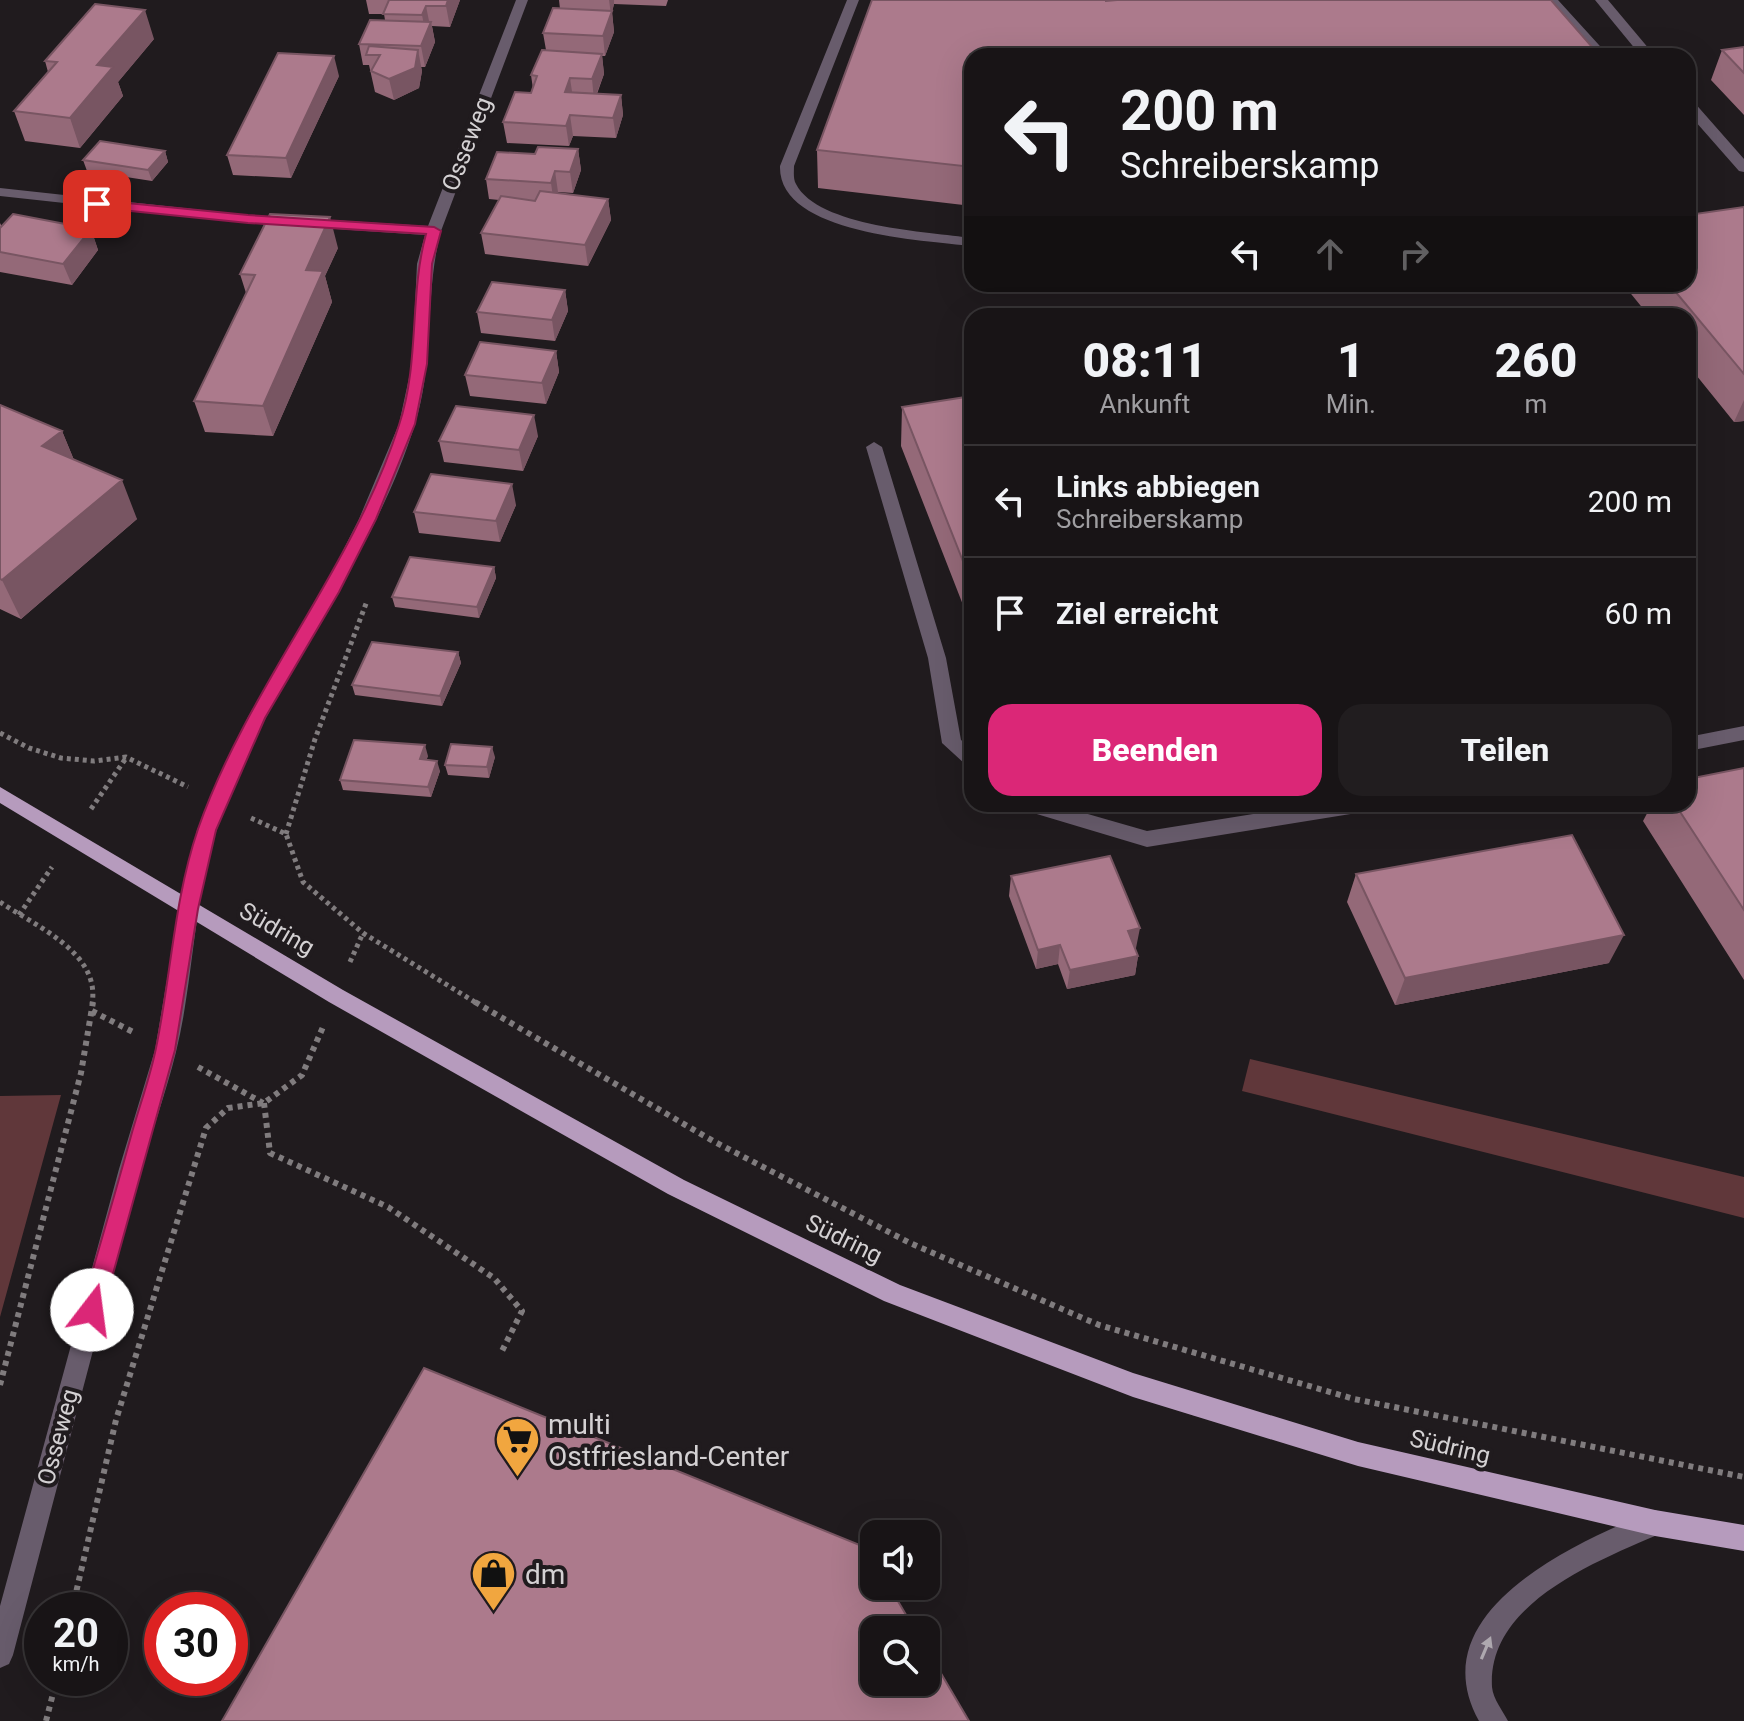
<!DOCTYPE html>
<html lang="de">
<meta charset="utf-8">
<style>
body{margin:0;font-family:Roboto,sans-serif;background:#211d1f;color:#f1f3f6;height:100vh;display:flex;flex-direction:column;font-size:30px;white-space:nowrap}
*{box-sizing:border-box;margin:0}
p{font-size:26px;color:#9f9ea1}
.icon{flex:none;width:44px;height:44px;fill:none;stroke:currentColor;stroke-width:2;stroke-linecap:round;stroke-linejoin:round}
.map{position:relative;flex:1;overflow:hidden}
.sheet{position:absolute;left:964px;top:308px;width:732px;height:504px;display:flex;flex-direction:column;background:#181416;border-radius:24px;box-shadow:0 8px 32px #0002,0 0 0 2px #363335}
.sheet>*{flex:none}
.guide{position:absolute;left:964px;top:48px;width:732px;height:244px;border-radius:24px;box-shadow:0 8px 32px #0002,0 0 0 2px #363335;background:#181416;color:#f1f3f6;overflow:hidden}
.buttons{position:absolute;left:860px;top:1520px;display:grid;gap:16px}
.buttons a{display:grid;place-items:center;width:80px;height:80px;border-radius:16px;background:#181416;box-shadow:0 8px 32px #0002,0 0 0 2px #363335;font-size:40px}
.speed{position:absolute;left:24px;top:1592px;display:flex;gap:16px;font-size:40px;font-weight:700;text-align:center}
.speed>*{display:grid;place-content:center;width:104px;height:104px;border-radius:50%;background:#181416;box-shadow:0 8px 32px #0002,0 0 0 2px #363335;line-height:1}
.speed small{font-size:20px;font-weight:400}
.speed .limit{border:12px solid #d22;background:#fff;color:#111}
.pin{position:absolute;display:grid;place-items:center;width:68px;height:68px;color:#fff;margin:-34px;border-radius:16px;box-shadow:0 4px 12px #0006}
.me{position:absolute;width:88px;margin:-44px;rotate:15deg;stroke-linejoin:round;filter:drop-shadow(0 0 6px #0008)}
.turn{display:flex;align-items:center;gap:28px;height:168px;padding:0 24px;font-size:36px}
.turn .icon{width:104px;height:104px;stroke-width:2.5}
.turn b{display:block;font-size:56px;line-height:68px}
.lanes{display:flex;align-items:center;height:76px;padding:0 24px;background:#0003;justify-content:center;gap:40px;direction:ltr}
.lanes .off{opacity:.35}
.eta{display:flex;justify-content:space-evenly;align-items:center;height:136px;text-align:center}
.eta b{font-size:48px;font-weight:800;line-height:56px}
.cta{display:flex;gap:16px;margin-top:auto;padding:16px 24px}
.cta a{flex:1;height:92px;border-radius:24px;background:#db2777;color:#fff;font-size:32px;font-weight:800;line-height:92px;text-align:center}
.cta a+a{background:#211d1f;color:#f1f3f6}
ul{padding:0;list-style:none}
li{display:flex;align-items:center;gap:24px;height:112px;padding:0 24px;border-top:2px solid #363335}
li div{flex:1}
li b{display:block;font-size:30px}
li em{font-style:normal}
.map>svg:first-child{display:block}
.green{fill:#60373a}
.lines{fill:none;stroke-linecap:round;stroke-linejoin:round}
.path-far1{stroke:#807c7e;stroke-width:5;stroke-dasharray:4 4;stroke-linecap:butt}
.path{stroke:#807c7e;stroke-width:6;stroke-dasharray:5 5;stroke-linecap:butt}
.minor{fill:#685c6c;fill-rule:evenodd}
.major{fill:#b69bbd;fill-rule:evenodd}
.wall{fill:#946978}
.shaded-wall{fill:#785562}
.building{fill:#ac7a8c;stroke:#785562;stroke-width:2}
.oneway{fill:#aea8af}
.route{fill:#db2777;stroke:#8e194d;stroke-width:2}
.labels{text-anchor:middle;stroke-width:8;stroke-linejoin:round;paint-order:stroke}
.street-label{font-size:24px;fill:#d4d1d3;stroke:#201b1e}
.near-poi-label{font-size:28px;fill:#d4d1d3;stroke:#201b1e;text-anchor:start}
</style>
<div class="map">
<svg width="1744" height="1721" viewBox="0 0 1744 1721">
<rect width="100%" height="100%" fill="#201b1e"/>
<!-- green -->
<path class="green" d="M 1250,1059 L 1744,1177 L 1744,1218 L 1242,1091 Z
M 61,1095 L 0,1317 L 0,1096 Z"/>
<g class="lines">
<!-- path-far1 -->
<path class="path-far1" d="M 0,733 L 29,748 L 61,758 L 94,761 L 126,757 L 188,787
M 91,809 L 126,758
M 251,818 L 286,834 L 303,882 L 363,933 L 478,1004
M 286,834 L 315,739 L 367,601
M 0,902 C 37,927 101,953 92,1004
M 19,915 L 52,867
M 350,962 L 363,933"/>
<!-- path -->
<path class="path" d="M 475,1002 L 713,1141 L 910,1243 L 1099,1325 L 1354,1399 L 1744,1477
M 92,1011 L 133,1032
M 198,1067 L 263,1103
M 264,1103 L 270,1153 L 388,1207 L 494,1278 L 522,1311 L 502,1351
M 0,1385 L 81,1073 L 93,1002
M 72,1610 L 116,1420 L 206,1128 L 228,1108 L 264,1103 L 302,1075 L 323,1027
M 46,1721 L 57,1678"/>
<!-- minor -->
<path class="minor" d="M 516,0 L 528,0 L 441,231 C 424,294 435,361 415,424 C 370,569 265,686 217,829 C 193,901 194,979 176,1052 C 166,1093 151,1133 140,1174 C 97,1334 55,1495 13,1655 L 9,1664 L 0,1668 L 0,1606 L 119,1169 L 155,1050 L 179,909 L 197,830 L 248,717 L 322,592 L 359,519 L 399,424 L 412,364 L 417,264 L 425,235 L 248,223 L 0,196 L 0,188 L 248,215 L 428,226 Z
M 847,0 L 859,0 L 794,166 C 794,172 793,179 796,184 C 818,227 929,232 972,238 L 972,246 C 923,240 778,234 780,166 Z
M 1545,0 L 1558,0 L 1609,56 L 1595,56 Z
M 1595,0 L 1608,0 L 1655,56 L 1641,56 Z
M 1688,100 L 1693,101 L 1744,159 L 1744,172 L 1739,171 L 1688,113 Z
M 874,442 L 882,447 L 946,658 L 961,740 L 972,748 L 972,766 L 965,764 L 942,743 L 928,658 L 866,447 Z
M 1744,726 L 1744,740 L 1688,751 L 1688,737 Z
M 1017,804 L 1053,804 L 1147,831 L 1316,804 L 1373,804 L 1370,809 L 1363,812 L 1147,847 L 1020,809 Z
M 1655,1510 L 1664,1514 L 1668,1523 L 1664,1532 C 1600,1560 1487,1602 1492,1687 C 1493,1699 1503,1711 1508,1721 L 1479,1721 C 1418,1611 1577,1542 1655,1510 Z"/>
<!-- major -->
<path class="major" d="M 0,787 L 343,990 L 684,1180 L 900,1285 L 1133,1373 L 1358,1442 L 1655,1510 L 1744,1525 L 1744,1551 L 1655,1536 L 1358,1466 L 1133,1397 L 884,1301 L 668,1194 L 329,1002 L 0,803 Z"/>
</g>
<!-- wall -->
<path class="wall" d="M 366,0 L 460,0 L 450,27 L 432,26 L 435,42 L 425,67 L 421,67 L 422,71 L 419,88 L 394,100 L 375,92 L 369,65 L 363,65 L 359,44 L 385,20 L 384,14 L 369,14 Z
M 559,0 L 668,0 L 666,6 L 614,4 L 612,12 L 614,32 L 605,56 L 602,56 L 604,74 L 597,94 L 621,95 L 623,115 L 616,138 L 573,136 L 569,146 L 507,143 L 503,122 L 531,93 L 533,89 L 531,75 L 546,50 L 543,33 L 560,9 Z
M 154,39 L 118,82 L 123,96 L 80,148 L 25,141 L 14,111 L 48,72 L 45,61 Z
M 1744,47 L 1744,115 L 1711,80 L 1722,50 Z
M 972,56 L 972,206 L 818,188 L 817,150 Z
M 339,76 L 291,178 L 233,175 L 227,155 Z
M 578,149 L 581,170 L 573,193 L 558,192 L 558,193 L 608,199 L 611,220 L 588,266 L 485,254 L 481,233 L 499,200 L 489,199 L 486,179 L 535,154 Z
M 165,151 L 168,162 L 152,181 L 87,171 L 83,160 Z
M 1744,207 L 1744,421 L 1734,422 L 1688,365 L 1688,316 L 1649,316 L 1623,284 L 1688,284 Z
M 0,223 L 2,227 L 91,229 L 98,250 L 72,285 L 0,272 Z
M 338,248 L 325,276 L 332,302 L 273,436 L 205,432 L 194,401 L 246,293 L 240,274 Z
M 565,290 L 568,311 L 555,341 L 481,333 L 477,312 Z
M 556,351 L 559,372 L 546,404 L 470,396 L 465,375 Z
M 972,396 L 972,628 L 901,446 L 902,407 Z
M 0,405 L 62,431 L 74,460 L 137,519 L 21,619 L 0,609 Z
M 538,436 L 523,471 L 444,462 L 439,441 Z
M 516,505 L 500,542 L 419,533 L 414,512 Z
M 494,567 L 496,578 L 479,618 L 395,607 L 392,597 Z
M 458,652 L 461,663 L 442,706 L 355,695 L 352,685 Z
M 428,756 L 426,760 L 440,771 L 431,797 L 343,790 L 340,780 Z
M 495,757 L 489,778 L 448,775 L 445,765 Z
M 1744,768 L 1744,980 L 1643,821 L 1652,804 L 1688,804 Z
M 1356,874 L 1609,963 L 1395,1005 L 1347,902 Z
M 1011,876 L 1136,948 L 1135,948 L 1138,956 L 1135,975 L 1067,989 L 1058,964 L 1036,969 L 1009,896 Z"/>
<!-- shaded-wall -->
<path class="shaded-wall" d="M 448,0 L 460,0 L 450,27 L 446,6 Z
M 609,0 L 614,0 L 614,4 L 612,12 L 614,32 L 605,56 L 603,36 L 611,15 Z
M 426,6 L 430,26 L 431,22 L 435,42 L 425,67 L 421,46 L 426,35 L 422,15 Z
M 145,10 L 154,39 L 118,82 L 123,96 L 80,148 L 70,118 L 97,65 Z
M 418,50 L 422,71 L 419,88 L 394,100 L 389,79 Z
M 602,54 L 604,74 L 594,100 L 592,79 Z
M 334,56 L 339,76 L 291,178 L 286,158 Z
M 570,78 L 573,98 L 565,92 Z
M 621,95 L 623,115 L 616,138 L 613,118 Z
M 570,115 L 573,136 L 569,146 L 566,126 Z
M 578,149 L 581,170 L 573,193 L 570,172 Z
M 165,151 L 168,162 L 152,181 L 148,170 Z
M 555,171 L 558,192 L 554,204 L 551,183 Z
M 608,199 L 611,220 L 588,266 L 585,245 Z
M 330,217 L 338,248 L 325,276 L 332,302 L 273,436 L 263,406 L 306,270 Z
M 91,229 L 98,250 L 72,285 L 63,264 Z
M 565,290 L 568,311 L 555,341 L 552,320 Z
M 556,351 L 559,372 L 546,404 L 542,383 Z
M 1744,400 L 1744,421 L 1734,422 Z
M 534,415 L 538,436 L 523,471 L 519,450 Z
M 62,431 L 78,470 L 42,446 Z
M 122,480 L 137,519 L 21,619 L 2,580 Z
M 512,484 L 516,505 L 500,542 L 496,521 Z
M 494,567 L 496,578 L 479,618 L 477,607 Z
M 458,652 L 461,663 L 442,706 L 440,696 Z
M 425,745 L 428,756 L 423,769 L 420,759 Z
M 492,747 L 495,757 L 489,778 L 487,767 Z
M 437,761 L 440,771 L 431,797 L 428,787 Z
M 1140,928 L 1136,948 L 1124,950 L 1128,931 Z
M 1624,935 L 1609,963 L 1395,1005 L 1405,978 Z
M 1060,945 L 1058,964 L 1036,969 L 1038,950 Z
M 1138,956 L 1135,975 L 1067,989 L 1070,970 Z"/>
<!-- building -->
<path class="building" d="M 389,0 L 448,0 L 446,6 L 426,6 L 422,15 L 383,14 Z
M 872,0 L 1106,0 L 1106,1 L 1117,0 L 1551,0 L 1600,56 L 972,56 L 972,167 L 817,150 Z
M 95,4 L 145,10 L 97,65 L 113,67 L 70,118 L 14,111 L 57,62 L 45,61 Z
M 553,8 L 612,11 L 603,36 L 543,33 Z
M 370,20 L 431,22 L 421,46 L 359,44 Z
M 369,46 L 418,50 L 415,68 L 389,79 L 371,71 L 380,55 L 366,55 Z
M 1744,47 L 1744,73 L 1722,50 Z
M 542,50 L 602,54 L 592,79 L 570,78 L 565,92 L 621,95 L 613,118 L 570,115 L 566,126 L 503,122 L 515,92 L 531,93 L 537,76 L 531,75 Z
M 278,53 L 334,56 L 286,158 L 227,155 Z
M 100,141 L 165,151 L 148,170 L 83,160 Z
M 538,147 L 578,149 L 570,172 L 555,171 L 551,183 L 486,179 L 497,152 L 535,154 Z
M 540,191 L 608,199 L 585,245 L 481,233 L 501,196 L 535,201 Z
M 1744,207 L 1744,374 L 1669,284 L 1688,284 L 1688,215 Z
M 13,214 L 91,229 L 63,264 L 0,252 L 0,228 Z
M 270,214 L 330,217 L 306,270 L 323,271 L 263,406 L 194,401 L 255,275 L 240,274 Z
M 492,282 L 565,290 L 552,320 L 477,312 Z
M 480,342 L 556,351 L 542,383 L 465,375 Z
M 972,396 L 972,584 L 902,407 Z
M 0,405 L 62,431 L 42,446 L 122,480 L 2,580 L 0,579 Z
M 456,406 L 534,415 L 519,450 L 439,441 Z
M 431,474 L 512,484 L 496,521 L 414,512 Z
M 410,557 L 494,567 L 477,607 L 392,597 Z
M 372,642 L 458,652 L 440,696 L 352,685 Z
M 354,740 L 425,745 L 420,759 L 437,761 L 428,787 L 340,780 Z
M 451,744 L 492,747 L 487,767 L 445,765 Z
M 1744,768 L 1744,910 L 1675,804 L 1688,804 L 1688,779 Z
M 1572,835 L 1624,935 L 1405,978 L 1356,874 Z
M 1110,856 L 1140,928 L 1128,931 L 1138,956 L 1070,970 L 1060,945 L 1038,950 L 1011,876 Z
M 424,1368 L 867,1548 L 874,1560 L 874,1586 L 889,1586 L 915,1630 L 874,1630 L 874,1682 L 926,1682 L 926,1648 L 969,1721 L 222,1721 Z"/>
<!-- one-way arrows -->
<defs><path id="oneway-solid" d="M-6-.8H1V-3.2L6.5 0L1 3.2V.8H-6Z" transform="scale(2)"/></defs>
<use class="oneway" href="#oneway-solid" transform="translate(1486 1648) rotate(-67)"/>
<!-- route -->
<path class="route" d="M 97,200 L 248,215 L 434,227 L 441,231 L 432,264 L 427,364 L 415,424 L 376,519 L 339,592 L 265,718 L 216,830 L 198,909 L 175,1050 L 103,1310 L 100,1317 L 92,1320 L 85,1317 L 81,1310 C 98,1252 115,1194 131,1136 C 139,1107 150,1078 156,1048 C 171,976 174,899 198,829 C 248,686 353,569 399,425 C 420,362 409,296 426,234 L 248,223 L 92,207 L 91,204 Z"/>
<!-- icons -->
<defs>
<symbol id="supermarket-pin" viewBox="-11 -11 22 30"><path d="M0 17L-7.5 6A9.5 9.5 0 1 1 7.5 6Z" fill="#f1a63f" stroke="#201b1e"/><path d="M-6-5.5h2.5l.6 2H6L4.5 2H-2.5L-4.4-4H-6ZM-1.5 3.2a1.3 1.3 0 1 0 .1 0ZM3 3.2a1.3 1.3 0 1 0 .1 0Z" fill="#111"/></symbol>
<symbol id="shop-pin" viewBox="-11 -11 22 30"><path d="M0 17L-7.5 6A9.5 9.5 0 1 1 7.5 6Z" fill="#f1a63f" stroke="#201b1e"/><path d="M-5-2.5h2.3a2.7 3.5 0 0 1 5.4 0H5L5.5 6h-11ZM-1.5-2.5h3a1.5 2.3 0 0 0-3 0Z" fill="#111"/></symbol>
</defs>
<g fill-rule="evenodd">
<use href="#supermarket-pin" x="492" y="1414" width="51" height="69"/>
<use href="#shop-pin" x="468" y="1548" width="51" height="69"/>
</g>
<g class="labels">
<!-- street labels -->
<g class="street-label">
<text transform="translate(467 144) rotate(-69)" y="8">Osseweg</text>
<text transform="translate(277 929) rotate(30)" y="8">Südring</text>
<text transform="translate(844 1239) rotate(26)" y="8">Südring</text>
<text transform="translate(58 1437) rotate(-75)" y="8">Osseweg</text>
<text transform="translate(1450 1447) rotate(13)" y="8">Südring</text>
</g>
<!-- near-poi labels -->
<g class="near-poi-label">
<text x="548" y="1434">multi<tspan x="548" dy="32">Ostfriesland-Center</tspan></text>
<text x="525" y="1584">dm</text>
</g>
</g>
</svg>
<div class="buttons">
<a><svg class="icon" aria-label="sound" viewBox="0 0 24 24"><path d="M4 9h4l5-4v14l-5-4H4zM17 9q2 3 0 6"/></svg></a>
<a><svg class="icon" aria-label="search" viewBox="0 0 24 24"><circle cx="10" cy="10" r="6"/><path d="M15 15l6 6"/></svg></a>
</div>
<div class="speed"><div>20<small>km/h</small></div><div class="limit">30</div></div>
<div class="pin" style="left:97px;top:204px;background:#d93025"><svg class="icon" aria-label="arrive" viewBox="0 0 24 24"><path d="M6 21V4h12l-3 4 3 4H6"/></svg></div>
<svg class="me" style="left:92px;top:1310px" viewBox="-20 -20 40 40"><circle r="19" fill="#fff"/><path d="M0-13L10 11 0 6-10 11z" fill="#db2777"/></svg>
<div class="guide">
<div class="turn"><svg class="icon" aria-label="left" viewBox="0 0 24 24"><path d="M17 20v-9H6M10 6l-5 5 5 5"/></svg><div><b>200 m</b>Schreiberskamp</div></div>
<div class="lanes"><svg class="icon" aria-label="left" viewBox="0 0 24 24"><path d="M17 20v-9H6M10 6l-5 5 5 5"/></svg><svg class="icon off" aria-label="ahead" viewBox="0 0 24 24"><path d="M12 20V5M6 11l6-6 6 6"/></svg><svg class="icon off" aria-label="right" viewBox="0 0 24 24"><path d="M7 20v-9h11M14 6l5 5-5 5"/></svg></div>
</div>
<section class="sheet">
<div class="eta">
<div><b>08:11</b><p>Ankunft</p></div>
<div><b>1</b><p>Min.</p></div>
<div><b>260</b><p>m</p></div>
</div>
<ul>
<li><svg class="icon" aria-label="left" viewBox="0 0 24 24"><path d="M17 20v-9H6M10 6l-5 5 5 5"/></svg><div><b>Links abbiegen</b><p>Schreiberskamp</p></div><em>200 m</em></li>
<li><svg class="icon" aria-label="arrive" viewBox="0 0 24 24"><path d="M6 21V4h12l-3 4 3 4H6"/></svg><div><b>Ziel erreicht</b></div><em>60 m</em></li>
</ul>
<div class="cta"><a>Beenden</a><a>Teilen</a></div>
</section>
</div>
